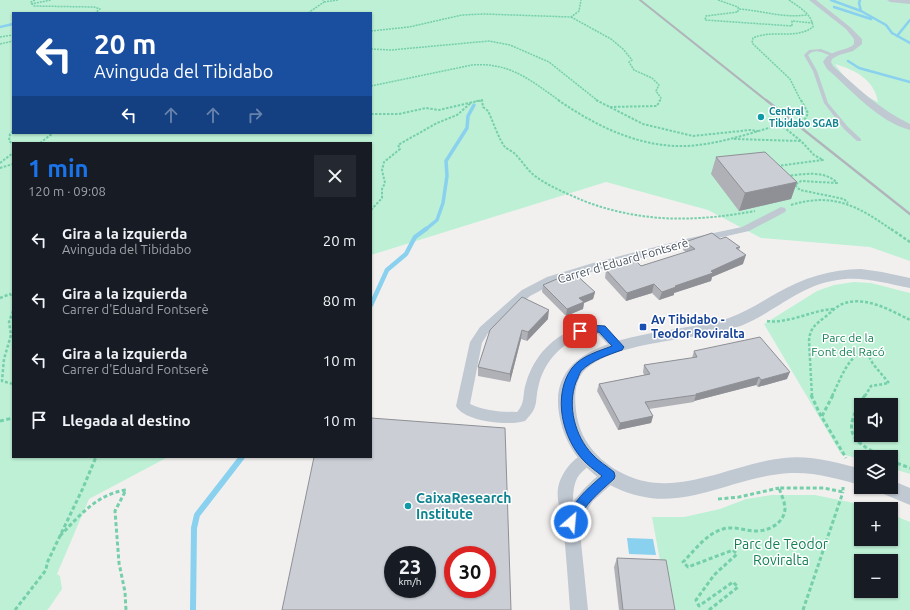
<!DOCTYPE html>
<html lang="es">
<meta charset="utf-8">
<style>
body{margin:0;font-family:Ubuntu,sans-serif;background:#242831;color:#f1f3f6;height:100vh;display:flex;flex-direction:column;font-size:15px;white-space:nowrap}
*{box-sizing:border-box;margin:0}
p{font-size:13px;color:#9ea1a6}
.icon{flex:none;width:22px;height:22px;fill:none;stroke:currentColor;stroke-width:2;stroke-linecap:round;stroke-linejoin:round}
.map{position:relative;flex:1;overflow:hidden}
.side{position:absolute;left:12px;top:142px;width:360px;height:316px;display:flex;flex-direction:column;background:#171b24;border-radius:0px;box-shadow:0 1px 3px #0004}
.side>*{flex:none}
.hud{position:absolute;left:12px;top:12px;width:360px;height:122px;border-radius:0px;box-shadow:0 1px 3px #0004;background:#1a4fa0;color:#fff;overflow:hidden}
.tools{position:absolute;left:854px;top:398px;display:grid;gap:8px}
.tools a{display:grid;place-items:center;width:44px;height:44px;border-radius:0px;background:#171b24;box-shadow:0 1px 3px #0004;font-size:20px}
.speed{position:absolute;left:384px;top:546px;display:flex;gap:8px;font-size:20px;font-weight:700;text-align:center}
.speed>*{display:grid;place-content:center;width:52px;height:52px;border-radius:50%;background:#171b24;box-shadow:0 1px 3px #0004;line-height:1}
.speed small{font-size:10px;font-weight:400}
.speed .limit{border:6px solid #d22;background:#fff;color:#111}
.pin{position:absolute;display:grid;place-items:center;width:34px;height:34px;color:#fff;margin:-17px;border-radius:8px;box-shadow:0 2px 6px #0006}
.me{position:absolute;width:44px;margin:-22px;rotate:27deg;stroke-linejoin:round;filter:drop-shadow(0 0 3px #0008)}
.turn{display:flex;align-items:center;gap:14px;height:84px;padding:0 16px;font-size:18px}
.turn .icon{width:52px;height:52px;stroke-width:2.5}
.turn b{display:block;font-size:28px;line-height:34px}
.lanes{display:flex;align-items:center;height:38px;padding:0 16px;background:#0003;justify-content:center;gap:20px;direction:ltr}
.lanes .off{opacity:.35}
.round{display:grid;place-items:center;flex:none;width:42px;height:42px;border-radius:0px;background:#242831}
.head{display:flex;align-items:center;justify-content:space-between;height:68px;padding:0 16px}
h1{font-size:24px;font-weight:700;line-height:30px;color:#1a73e8}
ul{padding:0;list-style:none}
li{display:flex;align-items:center;gap:12px;height:60px;padding:0 16px}
li div{flex:1}
li b{display:block;font-size:15px}
li em{font-style:normal}
.map>svg:first-child{display:block}
.green{fill:#bdf0d5;fill-rule:evenodd}
.water{fill:#89d1ee}
.lines{fill:none;stroke-linecap:round;stroke-linejoin:round}
.stream-far3{stroke:#89d1ee;stroke-width:2.5}
.stream-far2{stroke:#89d1ee;stroke-width:3.5}
.stream-far1{stroke:#89d1ee;stroke-width:4.5}
.stream{stroke:#89d1ee;stroke-width:6}
.path-far3{stroke:#74cfaa;stroke-width:1.5;stroke-dasharray:2 1;stroke-linecap:butt}
.path-far2{stroke:#74cfaa;stroke-width:2;stroke-dasharray:2.5 1.5;stroke-linecap:butt}
.path-far1{stroke:#74cfaa;stroke-width:2.5;stroke-dasharray:3 2;stroke-linecap:butt}
.path{stroke:#74cfaa;stroke-width:3;stroke-dasharray:4 2.5;stroke-linecap:butt}
.service{fill:#c0c8d2;fill-rule:evenodd}
.minor{fill:#c0c8d2;fill-rule:evenodd}
.tertiary{fill:#c0c8d2;fill-rule:evenodd}
.rail-far1{stroke:#b1b4ba;stroke-width:2}
.rail{stroke:#b1b4ba;stroke-width:2.5}
.path-bridge{stroke:#74cfaa;stroke-width:2;stroke-dasharray:2.5 1.5;stroke-linecap:butt}
.wall{fill:#afb1b7}
.shaded-wall{fill:#8e9095}
.building{fill:#cbced5;stroke:#8e9095;fill-rule:evenodd}
.route{fill:#1a73e8;stroke:#114b97}
.culture-dot{fill:#0f9aa8;stroke:#fff;stroke-width:1.5}
.transit-dot{fill:#1a4fb4;stroke:#fff;stroke-width:1.5}
.labels{text-anchor:middle;stroke-width:3;stroke-linejoin:round;paint-order:stroke}
.far-culture-label{font-size:10px;font-weight:bold;fill:#0d838f;stroke:#fff;text-anchor:start}
.street-label{font-size:12px;fill:#47515e;stroke:#fff}
.transit-label{font-size:12px;font-weight:bold;fill:#164399;stroke:#fff;text-anchor:start}
.park-label{font-size:12px;fill:#158255;stroke:#fff}
.near-culture-label{font-size:14px;font-weight:bold;fill:#0d838f;stroke:#fff;text-anchor:start}
.near-park-label{font-size:14px;fill:#158255;stroke:#fff}
</style>
<div class="map">
<svg width="910" height="610" viewBox="0 0 910 610">
<rect width="100%" height="100%" fill="#f2f0ef"/>
<!-- green -->
<path class="green" d="M 0,0 L 910,0 L 910,261 L 870,247 L 761,238 L 708,210 L 606,182 L 371,255 L 371,143 L 13,143 L 13,457 L 168,457 L 89,499 L 57,574 L 60,576 L 62,589 L 49,608 L 47,610 L 0,610 ZM 13,13 L 371,13 L 371,133 L 13,133 ZM 835,64 C 855,70 874,79 878,102 C 860,94 846,80 835,64 Z
M 854,282 L 871,283 L 910,293 L 910,474 L 891,468 L 891,457 L 861,457 L 861,459 L 841,454 L 764,324 L 817,291 L 834,285 ZM 861,405 L 891,405 L 891,435 L 861,435 Z
M 772,495 L 815,495 L 859,504 L 875,509 L 861,509 L 861,539 L 891,539 L 891,514 L 910,522 L 910,610 L 669,610 L 652,517 L 684,517 L 720,509 L 746,499 ZM 861,561 L 891,561 L 891,591 L 861,591 Z"/>
<!-- water -->
<path class="water" d="M 627,538 L 653,539 L 656,555 L 629,554 Z"/>
<g class="lines">
<!-- stream-far3 -->
<path class="stream-far3" d="M 831,0 L 861,11
M 860,0 L 859,3 L 861,11 L 886,25 L 892,33 L 910,43
M 834,7 L 871,19
M 0,27 L 13,24
M 897,36 L 910,20
M 848,61 L 859,68 L 910,82"/>
<!-- stream-far2 -->
<path class="stream-far2" d="M 425,230 L 437,220 L 443,203 L 447,176 L 446,161 L 467,128 L 468,116 L 474,105"/>
<!-- stream-far1 -->
<path class="stream-far1" d="M 371,305 L 387,270 L 406,254 L 415,237 L 426,229"/>
<!-- stream -->
<path class="stream" d="M 193,610 L 194,528 L 197,515 L 242,457"/>
<!-- path-far3 -->
<path class="path-far3" d="M 35,0 L 31,2 L 34,6 L 94,7 L 100,9 L 95,13
M 718,0 L 738,7 L 738,12 L 706,16 L 705,20 L 792,26 L 792,21 L 813,23
M 789,0 C 799,7 812,14 813,27 C 795,40 773,29 753,38 L 752,43 L 790,79 L 801,101
M 324,2 L 338,0
M 31,4 L 51,0
M 739,9 C 764,11 781,18 807,15
M 308,13 L 324,2 L 323,0
M 571,17 L 611,39 L 623,49 L 632,60 L 629,62 L 634,70 L 652,78 L 659,85 L 656,91 L 661,98 L 660,101
M 371,31 L 409,27 L 462,15 L 484,14 L 571,17 L 579,11 L 581,0
M 0,37 L 13,35
M 0,44 L 13,41
M 371,49 L 391,50 L 489,41 L 510,45 L 549,62 L 598,101
M 371,86 L 472,65 C 510,62 530,80 560,101
M 476,101 L 482,101"/>
<!-- path-far2 -->
<path class="path-far2" d="M 558,100 C 596,126 640,148 687,146 C 720,144 751,133 782,124
M 596,100 L 643,124 L 693,136 L 750,130 L 758,131
M 801,100 L 808,113 L 806,118 L 801,121
M 610,107 L 657,106 L 660,100
M 371,114 L 399,114 L 426,108 L 439,110 L 482,100 L 483,107 L 488,111 C 492,119 500,142 505,147 C 507,149 510,150 513,152 C 521,159 526,169 535,176 C 550,187 568,194 584,201 C 642,223 695,222 755,211
M 13,131 L 10,134 L 9,141 L 13,144
M 734,139 L 801,141
M 40,143 L 53,133
M 0,163 L 13,153
M 777,166 L 823,160 L 814,155 L 801,141 L 781,125
M 0,168 L 13,164
M 787,176 C 802,174 826,170 837,183 L 801,181 L 795,185 L 800,190 L 844,199 L 848,203
M 791,205 C 833,192 858,206 892,230
M 371,210 L 382,198 L 382,189 L 385,183 L 382,170 L 384,162 L 400,149 L 398,145 L 437,123 L 457,115 L 472,102"/>
<!-- path-far1 -->
<path class="path-far1" d="M 891,229 L 910,242
M 0,298 L 10,294 L 13,298
M 13,311 L 9,322 L 11,335 L 4,359 L 2,381 L 13,384
M 767,321 C 789,324 812,310 834,309
M 812,396 L 809,341 C 810,328 815,325 825,317 C 830,313 835,308 840,305 C 863,294 890,310 910,320
M 832,396 C 840,381 848,354 866,351 L 873,364 L 889,383 L 871,386 L 865,396"/>
<!-- path -->
<path class="path" d="M 811,395 L 820,414 L 846,458
M 865,395 C 843,430 847,439 883,457
M 822,416 L 833,395
M 0,421 L 13,418
M 891,461 L 910,468
M 718,499 L 739,497 L 779,488
M 60,536 C 79,516 97,494 126,490 L 115,511 L 119,563 L 125,592 L 126,610
M 15,610 L 46,570 L 47,563 L 83,488 L 96,457
M 709,610 L 738,587 L 733,582 L 699,606 L 696,600 L 714,575 L 737,554 L 733,550 L 688,567 L 683,562 C 695,550 706,534 723,529 C 733,526 743,530 753,531 C 767,532 784,524 785,509 C 785,502 781,494 779,488 L 824,488 L 843,492 L 843,487
M 803,610 L 843,492"/>
<!-- service -->
<path class="service" d="M 821,49 L 836,55 C 827,58 818,45 808,55 L 817,71 L 828,103 L 848,127 L 861,139 L 861,141 L 857,141 L 844,129 L 824,103 L 813,71 L 804,55 L 809,50 Z"/>
<!-- minor -->
<path class="minor" d="M 809,0 L 816,0 L 850,27 L 862,39 L 862,44 L 853,51 L 839,55 L 832,59 L 831,62 L 833,66 C 857,87 880,110 910,124 L 910,130 C 877,121 852,90 827,69 L 823,62 C 830,50 841,52 852,46 L 854,44 L 854,39 L 846,29 Z
M 887,0 L 910,0 L 910,4 L 890,2 Z
M 781,207 L 785,208 L 786,210 L 785,212 L 749,231 L 692,244 L 601,269 L 555,283 L 530,296 L 488,333 L 482,343 L 470,404 C 485,411 501,412 517,412 C 526,402 522,395 526,383 C 534,356 553,335 581,327 C 589,326 598,324 605,326 L 625,347 L 624,350 C 613,353 605,341 598,334 C 569,336 546,356 539,384 C 534,402 540,406 525,421 C 510,426 464,422 456,406 L 470,342 L 480,327 L 522,290 L 547,277 L 593,263 L 690,238 L 742,227 Z
M 588,452 L 593,454 L 595,458 C 592,464 587,467 582,472 C 574,479 573,491 573,502 C 579,494 599,471 609,470 C 611,470 614,471 615,471 L 618,476 L 615,481 L 593,501 L 579,522 L 588,610 L 570,610 C 568,581 566,553 563,524 C 562,512 556,502 558,488 C 561,473 573,457 588,452 Z"/>
<!-- tertiary -->
<path class="tertiary" d="M 861,269 L 882,272 L 910,278 L 910,288 C 882,283 861,275 832,281 C 799,287 774,312 743,325 C 702,341 606,340 581,375 C 573,387 575,405 577,417 C 582,444 602,464 626,475 C 677,499 733,463 784,458 C 810,455 836,462 861,469 L 861,485 C 838,479 815,472 791,473 C 727,476 680,519 614,487 C 588,474 568,451 561,423 C 536,328 672,337 729,318 C 746,312 761,302 777,293 C 803,278 831,269 861,269 Z
M 891,480 L 910,488 L 910,505 L 881,493 L 878,487 L 891,487 Z"/>
<!-- rail-far1 -->
<path class="rail-far1" d="M 640,0 L 767,101"/>
<!-- rail -->
<path class="rail" d="M 766,100 L 910,214"/>
<!-- path-bridge -->
<path class="path-bridge" d="M 782,124 L 801,121"/>
</g>
<!-- wall -->
<path class="wall" d="M 716,157 L 797,182 L 791,199 L 739,211 L 711,174 Z
M 720,239 L 740,247 L 739,250 L 743,264 L 712,277 L 711,281 L 674,293 L 674,295 L 659,300 L 652,293 L 626,301 L 605,278 L 606,270 L 612,268 L 613,265 L 641,266 L 686,252 L 683,250 L 685,242 Z
M 543,285 L 595,292 L 593,299 L 584,303 L 583,309 L 566,316 L 542,292 Z
M 548,319 L 527,341 L 521,339 L 510,382 L 478,376 L 478,367 L 490,330 Z
M 694,351 L 787,379 L 758,387 L 756,385 L 694,401 L 694,402 L 649,409 L 653,416 L 651,423 L 618,430 L 597,391 L 599,384 L 644,375 L 643,372 L 644,365 L 692,358 Z
M 617,558 L 675,610 L 619,610 L 614,567 Z"/>
<!-- shaded-wall -->
<path class="shaded-wall" d="M 797,182 L 791,199 L 739,211 L 745,193 Z
M 746,255 L 743,264 L 712,277 L 711,281 L 674,293 L 674,295 L 659,300 L 662,292 Z
M 654,284 L 652,293 L 626,301 L 627,293 Z
M 595,292 L 593,299 L 584,303 L 583,309 L 566,316 L 567,309 L 579,298 Z
M 549,310 L 548,319 L 527,341 L 528,332 Z
M 522,330 L 521,339 L 510,382 L 510,374 Z
M 790,372 L 787,379 L 758,387 L 761,380 Z
M 759,377 L 756,385 L 694,401 L 696,395 L 696,394 Z
M 653,416 L 651,423 L 618,430 L 620,423 Z"/>
<!-- building -->
<path class="building" d="M 765,152 L 797,182 L 745,193 L 716,157 Z
M 712,233 L 720,239 L 726,237 L 740,247 L 736,248 L 746,255 L 711,271 L 713,273 L 675,286 L 676,287 L 662,292 L 654,284 L 627,293 L 606,270 L 615,267 L 613,265 L 634,259 L 641,266 L 695,249 L 685,242 Z
M 573,272 L 595,292 L 579,298 L 584,302 L 567,309 L 543,285 Z
M 522,297 L 549,310 L 528,332 L 522,330 L 510,374 L 478,367 L 490,330 Z
M 760,337 L 790,372 L 761,380 L 759,377 L 696,394 L 696,395 L 645,402 L 653,416 L 620,423 L 599,384 L 650,374 L 644,365 L 697,357 L 694,351 Z
M 371,418 L 505,428 L 511,610 L 282,610 L 314,457 L 371,457 ZM 393,555 L 427,555 L 427,589 L 393,589 ZM 453,555 L 487,555 L 487,589 L 453,589 Z
M 617,558 L 666,560 L 675,610 L 623,610 Z"/>
<!-- route -->
<path class="route" d="M 588,325 L 605,326 L 624,347 L 622,350 C 608,355 592,360 581,371 C 579,374 578,379 576,382 C 567,406 575,436 592,454 C 598,461 607,466 614,472 L 615,476 L 614,479 C 597,494 585,504 575,525 L 571,527 L 567,525 L 565,522 C 574,500 585,491 602,476 C 596,471 590,467 585,462 C 562,439 552,395 572,368 C 581,356 599,351 612,346 L 599,332 L 577,334 L 576,331 L 577,329 Z"/>
<!-- markers -->
<g class="culture-dot">
<circle cx="761" cy="117" r="4"/>
<circle cx="408" cy="506" r="4"/>
</g>
<rect class="transit-dot" x="639" y="323" width="8" height="8" rx="2"/>
<g class="labels">
<!-- far-culture labels -->
<g class="far-culture-label">
<text x="769" y="115">Central<tspan x="769" dy="12">Tibidabo SGAB</tspan></text>
</g>
<!-- street labels -->
<g class="street-label">
<text transform="translate(623 261) rotate(-16)" y="4">Carrer d'Eduard Fontserè</text>
</g>
<!-- transit labels -->
<g class="transit-label">
<text x="651" y="324">Av Tibidabo -<tspan x="651" dy="14">Teodor Roviralta</tspan></text>
</g>
<!-- park labels -->
<g class="park-label">
<text x="848" y="342">Parc de la<tspan x="848" dy="14">Font del Racó</tspan></text>
</g>
<!-- near-culture labels -->
<g class="near-culture-label">
<text x="416" y="503">CaixaResearch<tspan x="416" dy="16">Institute</tspan></text>
</g>
<!-- near-park labels -->
<g class="near-park-label">
<text x="781" y="549">Parc de Teodor<tspan x="781" dy="16">Roviralta</tspan></text>
</g>
</g>
</svg>
<div class="tools">
<a><svg class="icon" aria-label="sound" viewBox="0 0 24 24"><path d="M4 9h4l5-4v14l-5-4H4zM17 9q2 3 0 6"/></svg></a>
<a><svg class="icon" aria-label="layers" viewBox="0 0 24 24"><path d="M12 4l9 5-9 5-9-5zM3 14l9 5 9-5"/></svg></a>
<a>+</a>
<a>−</a>
</div>
<div class="speed"><div>23<small>km/h</small></div><div class="limit">30</div></div>
<div class="pin" style="left:580px;top:331px;background:#d93025"><svg class="icon" aria-label="arrive" viewBox="0 0 24 24"><path d="M6 21V4h12l-3 4 3 4H6"/></svg></div>
<svg class="me" style="left:571px;top:522px" viewBox="-20 -20 40 40"><circle r="17" fill="#1a73e8" stroke="#fff" stroke-width="3"/><path d="M0-11L8 9 0 5-8 9z" fill="#fff"/></svg>
<div class="hud">
<div class="turn"><svg class="icon" aria-label="left" viewBox="0 0 24 24"><path d="M17 20v-9H6M10 6l-5 5 5 5"/></svg><div><b>20 m</b>Avinguda del Tibidabo</div></div>
<div class="lanes"><svg class="icon" aria-label="left" viewBox="0 0 24 24"><path d="M17 20v-9H6M10 6l-5 5 5 5"/></svg><svg class="icon off" aria-label="ahead" viewBox="0 0 24 24"><path d="M12 20V5M6 11l6-6 6 6"/></svg><svg class="icon off" aria-label="ahead" viewBox="0 0 24 24"><path d="M12 20V5M6 11l6-6 6 6"/></svg><svg class="icon off" aria-label="right" viewBox="0 0 24 24"><path d="M7 20v-9h11M14 6l5 5-5 5"/></svg></div>
</div>
<section class="side">
<div class="head"><div><h1>1 min</h1><p>120 m · 09:08</p></div><a class="round"><svg class="icon" aria-label="close" viewBox="0 0 24 24"><path d="M6 6l12 12M18 6L6 18"/></svg></a></div>
<ul>
<li><svg class="icon" aria-label="left" viewBox="0 0 24 24"><path d="M17 20v-9H6M10 6l-5 5 5 5"/></svg><div><b>Gira a la izquierda</b><p>Avinguda del Tibidabo</p></div><em>20 m</em></li>
<li><svg class="icon" aria-label="left" viewBox="0 0 24 24"><path d="M17 20v-9H6M10 6l-5 5 5 5"/></svg><div><b>Gira a la izquierda</b><p>Carrer d'Eduard Fontserè</p></div><em>80 m</em></li>
<li><svg class="icon" aria-label="left" viewBox="0 0 24 24"><path d="M17 20v-9H6M10 6l-5 5 5 5"/></svg><div><b>Gira a la izquierda</b><p>Carrer d'Eduard Fontserè</p></div><em>10 m</em></li>
<li><svg class="icon" aria-label="arrive" viewBox="0 0 24 24"><path d="M6 21V4h12l-3 4 3 4H6"/></svg><div><b>Llegada al destino</b></div><em>10 m</em></li>
</ul>
</section>
</div>
